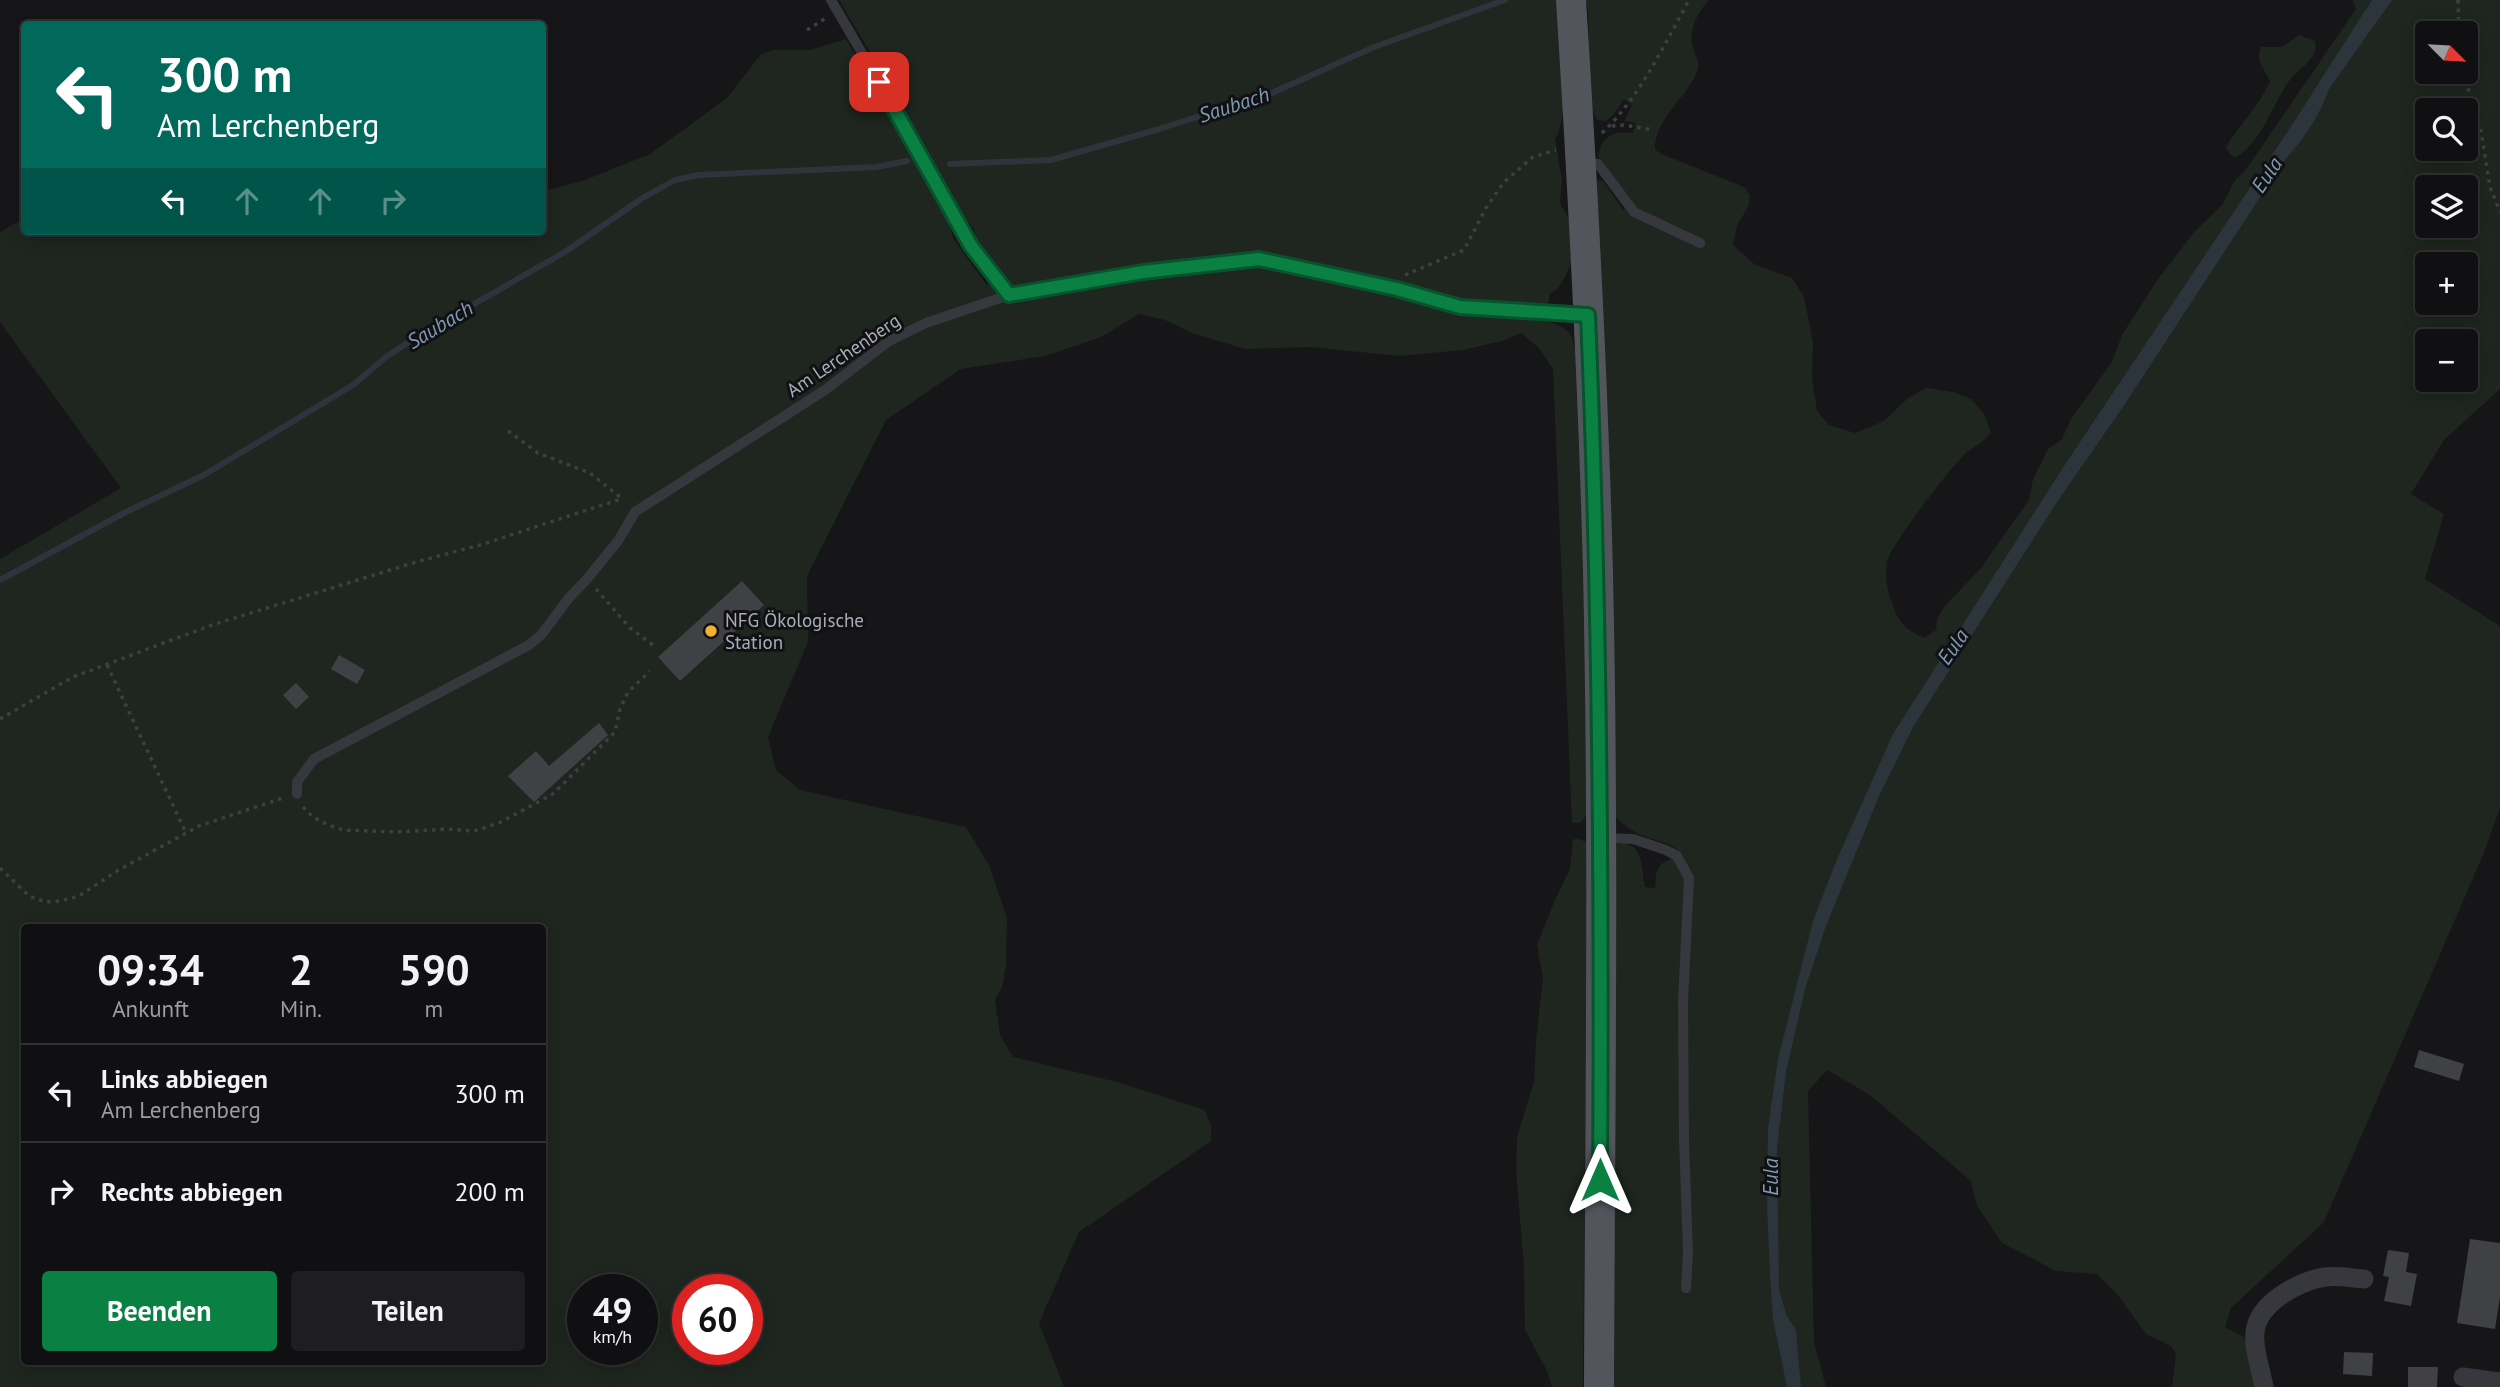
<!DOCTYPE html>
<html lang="de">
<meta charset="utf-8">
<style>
body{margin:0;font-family:"PT Sans",sans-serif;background:#1e1e20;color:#f1f3f6;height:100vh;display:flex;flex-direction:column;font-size:26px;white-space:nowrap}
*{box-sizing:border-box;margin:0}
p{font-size:23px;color:#9c9d9f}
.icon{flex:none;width:38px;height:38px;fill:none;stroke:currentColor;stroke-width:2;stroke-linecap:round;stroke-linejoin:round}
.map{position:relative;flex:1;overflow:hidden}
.panel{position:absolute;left:21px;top:924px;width:525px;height:441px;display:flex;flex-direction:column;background:#101012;border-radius:7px;box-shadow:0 4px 18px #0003,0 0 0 2px #303032}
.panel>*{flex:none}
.guide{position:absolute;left:21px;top:21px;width:525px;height:214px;border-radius:7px;box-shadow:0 4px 18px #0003,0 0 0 2px #303032;background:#00695c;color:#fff;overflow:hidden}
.needle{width:46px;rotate:114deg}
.buttons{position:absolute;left:2415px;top:21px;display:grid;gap:14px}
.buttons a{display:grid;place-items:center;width:63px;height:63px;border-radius:7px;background:#101012;box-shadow:0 4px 18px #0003,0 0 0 2px #303032;font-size:35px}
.speed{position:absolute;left:567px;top:1274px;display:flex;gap:14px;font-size:35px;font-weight:700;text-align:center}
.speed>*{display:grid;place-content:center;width:91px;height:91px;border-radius:50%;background:#101012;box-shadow:0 4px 18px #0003,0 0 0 2px #303032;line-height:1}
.speed small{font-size:18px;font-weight:400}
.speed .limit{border:10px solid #d22;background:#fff;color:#111}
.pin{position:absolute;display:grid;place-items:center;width:60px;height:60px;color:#fff;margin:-30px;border-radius:14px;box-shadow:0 4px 10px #0006}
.me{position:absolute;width:77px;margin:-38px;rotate:0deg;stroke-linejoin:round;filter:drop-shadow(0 0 5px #0008)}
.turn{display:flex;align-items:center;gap:24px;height:147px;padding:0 21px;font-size:32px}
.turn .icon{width:91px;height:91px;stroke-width:2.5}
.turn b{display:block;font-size:49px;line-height:60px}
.lanes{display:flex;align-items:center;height:66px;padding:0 21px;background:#0003;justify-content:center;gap:35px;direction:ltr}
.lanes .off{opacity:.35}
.eta{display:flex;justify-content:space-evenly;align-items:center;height:119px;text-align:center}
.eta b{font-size:42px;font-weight:800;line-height:49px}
.cta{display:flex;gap:14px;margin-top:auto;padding:14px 21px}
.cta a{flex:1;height:80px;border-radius:7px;background:#0b8043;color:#fff;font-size:28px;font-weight:800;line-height:80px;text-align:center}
.cta a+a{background:#1e1e20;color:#f1f3f6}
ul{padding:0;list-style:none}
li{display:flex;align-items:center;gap:21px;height:98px;padding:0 21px;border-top:2px solid #303032}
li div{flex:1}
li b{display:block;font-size:26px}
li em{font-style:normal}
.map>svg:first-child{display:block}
.green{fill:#1e261f;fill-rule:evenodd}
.water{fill:#2c353c}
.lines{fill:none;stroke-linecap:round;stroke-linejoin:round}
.stream{stroke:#2c353c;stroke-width:6}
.building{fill:#404145}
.path{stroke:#3d3f44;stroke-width:3.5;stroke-dasharray:3.5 5;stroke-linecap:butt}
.service{stroke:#37383d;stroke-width:10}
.minor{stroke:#37383d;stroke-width:19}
.primary{stroke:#53555c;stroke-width:30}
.route-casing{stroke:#07532c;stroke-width:18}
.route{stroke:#0b8043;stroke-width:12}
.poi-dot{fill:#f2b134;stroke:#111113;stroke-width:2.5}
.labels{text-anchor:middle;stroke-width:6;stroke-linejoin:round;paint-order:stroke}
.street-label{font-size:19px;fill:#a8adb8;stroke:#111113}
.poi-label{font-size:19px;fill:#a8adb8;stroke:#111113;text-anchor:start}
.water-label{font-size:21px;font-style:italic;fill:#7f9bb3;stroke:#111113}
</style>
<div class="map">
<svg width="2500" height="1387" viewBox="0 0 2500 1387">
<rect width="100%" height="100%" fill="#161618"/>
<!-- green -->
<path class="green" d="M 839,0 L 1557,0 C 1559,31 1572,115 1555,139 L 1562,181 L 1560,203 L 1572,225 L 1573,259 L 1565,277 L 1557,289 L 1550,294 L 1545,320 C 1571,329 1573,333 1577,360 L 1582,487 L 1588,813 L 1580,823 L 1572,823 L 1553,369 L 1538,347 L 1521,333 L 1502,341 L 1463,350 L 1400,356 L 1310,347 L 1245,349 L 1192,333 L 1165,320 L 1139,314 L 1101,337 L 1045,356 L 961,369 L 886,420 L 807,576 L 808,642 L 768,737 L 776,770 L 800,790 L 966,827 L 989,865 L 1007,918 L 1006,966 L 1002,987 L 995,1000 L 1000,1035 L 1013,1057 L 1117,1082 L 1205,1110 L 1211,1126 L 1211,1141 L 1079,1232 L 1039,1323 L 1064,1387 L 0,1387 L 0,559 L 121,488 L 0,322 L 0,232 L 24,218 L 24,231 L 542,231 L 543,191 L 585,180 L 650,154 L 727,98 L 761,54 L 773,50 L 810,50 L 846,39 L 895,122 L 917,169 L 938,200 L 950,224 L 953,238 L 986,284 L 1004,286 L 977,243 L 974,230 L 960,211 L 905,111 ZM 24,928 L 542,928 L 542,1362 L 24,1362 ZM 583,1290 L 642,1290 L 642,1349 L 583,1349 ZM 688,1290 L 747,1290 L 747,1349 L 688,1349 Z
M 1586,0 L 1709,0 C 1698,12 1690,26 1692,43 C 1694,55 1702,62 1696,74 C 1685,99 1654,120 1655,149 L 1659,153 L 1744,187 L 1750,195 L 1749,205 L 1737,226 L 1733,245 L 1754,264 L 1792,278 L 1804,297 L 1813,342 L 1812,377 L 1817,411 L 1829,425 L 1855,433 L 1884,421 L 1908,398 L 1926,388 L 1953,392 L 1971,399 L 1984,414 L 1991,432 C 1984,443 1976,445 1967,452 C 1953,464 1890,546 1887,562 C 1885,573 1887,590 1891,600 C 1899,623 1903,629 1925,638 L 1936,630 L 1937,619 L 1944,607 L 1981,568 L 2029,500 L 2033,479 L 2048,449 L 2062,439 L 2071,419 L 2112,362 L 2122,335 L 2158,279 L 2195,231 L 2223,204 L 2235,180 L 2245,171 L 2356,9 L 2353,0 L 2500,0 L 2500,389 L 2444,440 L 2411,494 L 2444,514 L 2425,579 L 2500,626 L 2500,808 L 2483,855 L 2324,1222 L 2231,1308 L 2225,1327 L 2244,1337 L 2252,1356 L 2257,1387 L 2172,1387 L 2176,1354 L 2171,1346 L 2146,1334 L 2117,1294 L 2097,1274 L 2056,1271 L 2002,1243 L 1977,1206 L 1971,1181 L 1870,1095 L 1827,1070 L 1808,1091 L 1814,1342 L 1826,1387 L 1611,1387 L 1615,845 C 1644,837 1641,869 1645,887 L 1655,888 L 1656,873 L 1661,864 L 1671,859 L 1685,858 C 1670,839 1659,843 1640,835 C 1631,830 1623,824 1616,818 L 1613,559 L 1595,180 L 1603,181 L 1623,210 L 1632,204 L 1598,157 C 1602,136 1612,131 1633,133 L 1636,123 L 1624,121 L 1632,105 L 1624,99 L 1614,114 L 1606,121 L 1597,120 C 1579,84 1594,38 1586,0 ZM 2427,33 L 2466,33 L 2466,72 L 2427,72 ZM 2427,110 L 2466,110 L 2466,149 L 2427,149 ZM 2427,187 L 2466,187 L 2466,226 L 2427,226 ZM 2427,264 L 2466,264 L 2466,303 L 2427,303 ZM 2427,341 L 2466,341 L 2466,380 L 2427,380 Z
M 2299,35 L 2315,41 C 2319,59 2298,69 2289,81 C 2271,107 2263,141 2235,158 L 2229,153 L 2226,147 C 2240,124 2259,106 2270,81 C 2265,70 2254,59 2261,47 L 2282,47 Z
M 1577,838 L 1586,842 L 1590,851 L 1586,1021 L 1583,1387 L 1552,1387 L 1547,1371 L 1525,1330 L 1524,1268 L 1516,1171 L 1517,1137 L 1534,1082 L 1536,1040 L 1543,978 L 1537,945 L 1555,900 L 1570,869 L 1573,840 Z"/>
<!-- water -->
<path class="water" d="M 2372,0 L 2392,0 L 2329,89 C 2319,117 2303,140 2283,162 L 2123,407 L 2057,502 L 1913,727 L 1879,796 L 1826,926 L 1805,989 L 1786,1072 L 1777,1148 L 1779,1291 L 1787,1316 L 1796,1330 L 1801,1387 L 1787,1387 L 1773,1319 L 1770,1275 L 1767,1204 L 1768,1128 L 1778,1059 L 1813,921 L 1837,859 L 1893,734 L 2064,466 L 2290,128 Z"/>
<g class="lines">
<!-- stream -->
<path class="stream" d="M 950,164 L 1051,160 L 1156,130 L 1272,93 L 1374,47 L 1505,0
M 0,580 L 126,512 L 204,475 L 353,385 L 386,357 L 418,336 L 565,252 L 641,199 L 675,180 L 699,175 L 876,167 L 907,161"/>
</g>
<!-- building -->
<path class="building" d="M 742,581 L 764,605 L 680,681 L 658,657 Z
M 339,655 L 365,670 L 357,684 L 331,669 Z
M 296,683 L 309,697 L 296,709 L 283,695 Z
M 599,723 L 608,735 L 534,802 L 508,776 L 536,751 L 549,766 Z
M 2419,1050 L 2464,1064 L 2459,1081 L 2414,1067 Z
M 2470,1239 L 2500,1243 L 2500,1297 L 2495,1329 L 2457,1323 Z
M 2388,1250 L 2409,1253 L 2406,1272 L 2417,1274 L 2411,1306 L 2384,1301 L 2389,1277 L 2383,1276 Z
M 2344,1352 L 2373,1353 L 2372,1376 L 2343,1374 Z
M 2408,1367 L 2438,1367 L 2437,1387 L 2408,1387 Z"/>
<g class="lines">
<!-- path -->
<path class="path" d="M 2458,0 L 2459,33
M 807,30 L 826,18
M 2463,72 L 2481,131 L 2490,187 L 2500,212
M 1612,126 L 1624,125 L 1654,130
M 1602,133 C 1640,97 1664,45 1689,0
M 1405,275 L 1464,250 L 1486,208 L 1504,182 L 1533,157 L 1556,150
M 508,431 L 538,453 L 590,473 L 621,498
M 596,589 L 630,628 L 657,648
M 107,665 L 186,833
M 0,719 L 73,677 L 212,625 L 416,562 L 480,545 L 621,499
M 303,807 L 313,817 L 328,825 L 343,830 L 398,832 L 447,829 L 474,831 L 499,823 L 553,794 L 615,732 L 620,709 L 628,692 L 650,671
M 0,868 L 29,896 L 45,902 L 61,901 L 79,896 L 117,871 L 199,826 L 283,798"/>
<!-- service -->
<path class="service" d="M 831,0 L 921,154 L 971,246 L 1009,295
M 1585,162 L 1598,164 L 1634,212 L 1700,243
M 297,794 L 297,782 L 314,759 L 529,645 L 542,634 L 568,599 L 587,579 L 618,541 L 635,512 L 825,390 L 889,341 L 926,323 L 1009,295 L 1143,272 L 1259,259 L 1397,289 L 1460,307 L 1584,315
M 1605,838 L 1633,839 L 1666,850 L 1677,856 L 1689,878 L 1683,1002 L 1684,1140 L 1688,1252 L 1686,1288"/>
<!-- minor -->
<path class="minor" d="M 2463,1377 L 2500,1382
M 2264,1387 C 2261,1370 2253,1349 2255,1332 C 2258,1303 2299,1281 2325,1277 C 2338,1275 2351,1278 2364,1279"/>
<!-- primary -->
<path class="primary" d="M 1571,0 C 1583,190 1593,381 1598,571 C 1604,843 1600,1115 1599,1387"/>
</g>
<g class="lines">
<defs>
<path id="route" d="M 879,82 L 971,246 L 1009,295 L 1143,272 L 1259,259 L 1397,289 L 1460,307 L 1588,315 C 1600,604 1602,891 1600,1180"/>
</defs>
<!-- route casing -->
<use href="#route" class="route-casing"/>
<!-- route -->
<use href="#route" class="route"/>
</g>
<!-- markers -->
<circle class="poi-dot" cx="711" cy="631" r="7"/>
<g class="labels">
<!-- street labels -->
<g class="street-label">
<text transform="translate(843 355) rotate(-34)" y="7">Am Lerchenberg</text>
</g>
<!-- poi labels -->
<g class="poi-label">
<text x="725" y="627">NFG Ökologische<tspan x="725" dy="22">Station</tspan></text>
</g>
<!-- water labels -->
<g class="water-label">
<text transform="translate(1234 105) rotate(-18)" y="7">Saubach</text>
<text transform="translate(2267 175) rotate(-56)" y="7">Eula</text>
<text transform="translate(440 325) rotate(-31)" y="7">Saubach</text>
<text transform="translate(1953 647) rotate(-55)" y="7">Eula</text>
<text transform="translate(1771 1177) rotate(-90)" y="7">Eula</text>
</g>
</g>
</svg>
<div class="buttons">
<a><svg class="needle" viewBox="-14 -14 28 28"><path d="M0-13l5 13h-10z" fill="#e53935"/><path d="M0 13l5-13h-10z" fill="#9c9d9f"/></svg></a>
<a><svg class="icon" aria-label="search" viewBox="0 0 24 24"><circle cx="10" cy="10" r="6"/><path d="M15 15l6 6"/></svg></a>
<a><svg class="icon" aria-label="layers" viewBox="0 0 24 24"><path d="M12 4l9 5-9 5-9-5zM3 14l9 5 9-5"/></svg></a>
<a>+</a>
<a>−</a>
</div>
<div class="speed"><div>49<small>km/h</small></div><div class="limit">60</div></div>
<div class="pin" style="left:879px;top:82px;background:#d93025"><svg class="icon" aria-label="arrive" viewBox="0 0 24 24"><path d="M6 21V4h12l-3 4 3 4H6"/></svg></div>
<svg class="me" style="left:1600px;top:1180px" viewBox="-20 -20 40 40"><path d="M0-17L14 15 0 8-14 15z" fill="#0b8043" stroke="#fff" stroke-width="4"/></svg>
<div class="guide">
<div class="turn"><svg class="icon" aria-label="left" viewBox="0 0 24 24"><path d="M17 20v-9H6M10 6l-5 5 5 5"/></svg><div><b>300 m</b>Am Lerchenberg</div></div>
<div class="lanes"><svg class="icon" aria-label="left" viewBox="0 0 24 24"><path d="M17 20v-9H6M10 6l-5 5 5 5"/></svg><svg class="icon off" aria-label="ahead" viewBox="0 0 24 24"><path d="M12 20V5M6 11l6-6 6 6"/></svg><svg class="icon off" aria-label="ahead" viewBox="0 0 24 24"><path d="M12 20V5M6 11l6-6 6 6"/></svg><svg class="icon off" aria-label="right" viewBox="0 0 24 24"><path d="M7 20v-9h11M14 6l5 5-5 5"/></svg></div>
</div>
<section class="panel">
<div class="eta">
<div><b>09:34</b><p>Ankunft</p></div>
<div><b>2</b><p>Min.</p></div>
<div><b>590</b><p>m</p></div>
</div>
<ul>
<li><svg class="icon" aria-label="left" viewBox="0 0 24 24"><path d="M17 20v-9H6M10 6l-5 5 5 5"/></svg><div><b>Links abbiegen</b><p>Am Lerchenberg</p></div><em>300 m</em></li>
<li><svg class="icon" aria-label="right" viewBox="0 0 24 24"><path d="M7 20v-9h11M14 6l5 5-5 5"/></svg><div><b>Rechts abbiegen</b></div><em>200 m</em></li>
</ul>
<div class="cta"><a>Beenden</a><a>Teilen</a></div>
</section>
</div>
